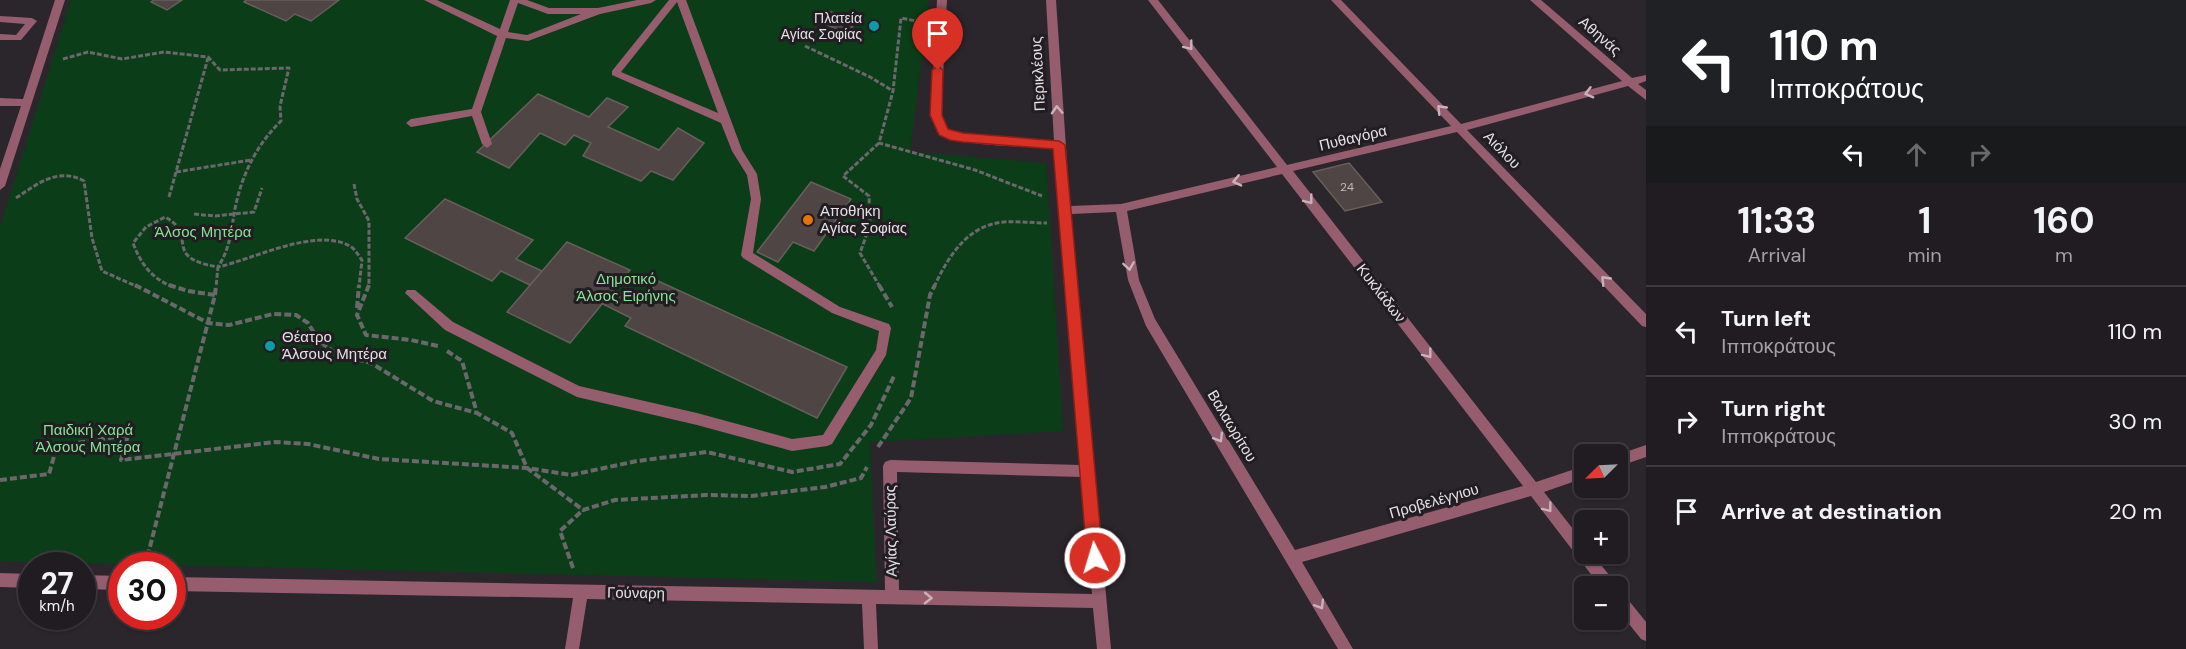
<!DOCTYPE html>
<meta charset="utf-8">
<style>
body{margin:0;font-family:"DM Sans",sans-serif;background:#28252a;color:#f1f3f6;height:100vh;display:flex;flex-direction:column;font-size:22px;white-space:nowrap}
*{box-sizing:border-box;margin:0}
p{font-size:20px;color:#a2a1a5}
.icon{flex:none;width:33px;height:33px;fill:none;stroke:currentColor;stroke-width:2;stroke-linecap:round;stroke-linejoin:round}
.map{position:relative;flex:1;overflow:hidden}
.drawer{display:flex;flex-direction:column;background:#201c21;width:540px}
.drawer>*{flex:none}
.top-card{background:#202124;color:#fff;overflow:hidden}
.needle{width:39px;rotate:246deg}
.fabs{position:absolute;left:1574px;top:444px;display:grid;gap:12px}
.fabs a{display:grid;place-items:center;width:54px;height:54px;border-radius:9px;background:#201c21;box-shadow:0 2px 4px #0004,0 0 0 2px #3d3a3f;font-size:30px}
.speed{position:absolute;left:18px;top:552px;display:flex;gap:12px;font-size:30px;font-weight:700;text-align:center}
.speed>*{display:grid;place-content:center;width:78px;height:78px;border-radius:50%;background:#201c21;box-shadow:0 2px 4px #0004,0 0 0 2px #3d3a3f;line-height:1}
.speed small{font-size:15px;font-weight:400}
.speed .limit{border:9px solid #d22;background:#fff;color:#111}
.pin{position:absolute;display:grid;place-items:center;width:51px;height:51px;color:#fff;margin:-62px -26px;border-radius:50% 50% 50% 0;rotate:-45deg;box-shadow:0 0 6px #0007}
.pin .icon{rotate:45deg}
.me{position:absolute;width:66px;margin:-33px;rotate:355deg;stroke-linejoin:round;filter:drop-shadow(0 0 4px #0008)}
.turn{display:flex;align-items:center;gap:21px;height:126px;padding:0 24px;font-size:27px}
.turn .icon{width:78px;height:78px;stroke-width:2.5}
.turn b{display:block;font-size:42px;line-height:51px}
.lanes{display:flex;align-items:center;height:57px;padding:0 24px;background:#0003;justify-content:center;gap:30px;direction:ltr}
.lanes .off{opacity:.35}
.eta{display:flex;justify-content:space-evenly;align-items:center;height:102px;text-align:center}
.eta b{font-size:36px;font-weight:700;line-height:42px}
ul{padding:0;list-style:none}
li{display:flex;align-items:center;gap:18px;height:90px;padding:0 24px;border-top:2px solid #3d3a3f}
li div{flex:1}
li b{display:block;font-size:22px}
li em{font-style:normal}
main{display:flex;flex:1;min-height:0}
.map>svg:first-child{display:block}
.green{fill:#0b3e18}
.building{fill:#4e4544;stroke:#685e5c;stroke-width:1.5}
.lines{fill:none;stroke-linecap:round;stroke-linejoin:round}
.path-far1{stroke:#6c676d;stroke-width:3;stroke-dasharray:5 2;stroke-linecap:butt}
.path{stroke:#6c676d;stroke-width:4;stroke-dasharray:7 3;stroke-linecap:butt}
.lane{fill:#965d6e;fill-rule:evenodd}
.street{fill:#965d6e;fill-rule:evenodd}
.oneway{stroke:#c9b3bb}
.route{fill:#d93025;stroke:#8d1f18;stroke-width:1.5}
.culture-dot{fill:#0f9aa8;stroke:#221d22;stroke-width:2}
.food-dot{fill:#e8710a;stroke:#221d22;stroke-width:2}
.labels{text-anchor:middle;stroke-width:6;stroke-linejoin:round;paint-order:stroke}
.number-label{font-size:12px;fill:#bfbabd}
.far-poi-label{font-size:14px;fill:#e5e1e5;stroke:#221d22;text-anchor:end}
.street-label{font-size:15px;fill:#e5e1e5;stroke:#221d22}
.poi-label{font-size:15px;fill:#e5e1e5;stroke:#221d22;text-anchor:start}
.park-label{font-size:15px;fill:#86e495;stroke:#221d22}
</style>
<main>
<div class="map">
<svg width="1646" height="649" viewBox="0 0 1646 649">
<rect width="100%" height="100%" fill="#2b262c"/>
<!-- green -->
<path class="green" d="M 71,0 L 929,0 L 910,152 L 1046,163 L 1063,431 L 870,442 L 876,582 L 0,561 L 0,227 Z"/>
<!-- building -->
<path class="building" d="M 154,0 L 182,0 L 167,10 L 151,2 Z
M 246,0 L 339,0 L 311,21 L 295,14 L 286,21 L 244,2 Z
M 825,10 L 857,20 L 848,33 L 816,21 Z
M 538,94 L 589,117 L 607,98 L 628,107 L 608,127 L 659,150 L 678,128 L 704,143 L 673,180 L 651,171 L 641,181 L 583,156 L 591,143 L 574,135 L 565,145 L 540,133 L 509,168 L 477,152 Z
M 1349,163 L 1382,202 L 1345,211 L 1313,172 Z
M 811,182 L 851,199 L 814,251 L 793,242 L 778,262 L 757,252 Z
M 445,199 L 533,240 L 516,259 L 542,271 L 530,285 L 501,271 L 492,281 L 405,238 Z
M 567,242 L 630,270 L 570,343 L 507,312 Z
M 658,281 L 847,367 L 817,418 L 625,326 L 631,318 L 603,304 L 614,290 L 642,302 Z"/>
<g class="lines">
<!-- path-far1 -->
<path class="path-far1" d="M 921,22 L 901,18 L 893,91 L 879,143 L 975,170 L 1042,196
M 805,46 L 870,77 L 893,91
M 63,59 L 88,52 L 122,59 L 164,52 L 208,57 L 220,70 L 289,68 L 280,106 L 281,121 C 255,146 240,179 234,214 C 231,234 229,250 218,267 C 254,259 315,227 350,246 C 355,249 358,255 362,260 L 359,287
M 879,143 L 843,176 L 869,196 L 870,225 L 860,253 L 880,287
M 176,172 L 251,160
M 354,184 L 357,199 L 369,221 L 369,287
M 169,197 L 208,58
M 16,198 C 37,184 58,167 84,181 L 92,238 L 102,271 L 138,287
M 194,214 L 215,216 L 254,212 L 262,188
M 173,287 C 151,278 141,264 133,243 L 146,227 L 165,217 C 200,236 160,257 218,267 L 216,287
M 934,287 C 948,257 967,225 1004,222 C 1018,221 1033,223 1047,223"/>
<!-- path -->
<path class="path" d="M 135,285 L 208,323 L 229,325 L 273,314 L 296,315 L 308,323 L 319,341 L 337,354 L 371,363 L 433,401 L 477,413
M 169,285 L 188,291 L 215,295
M 369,285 L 357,315 L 366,335 L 411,340 L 438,346
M 879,285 L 892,307
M 215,295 L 216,285
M 357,308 L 359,285
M 447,351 L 462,361 L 477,413 L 512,433 L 527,468 L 583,510 L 615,500 L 707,495 L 751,496 L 825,487 L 861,478 L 867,467
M 878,447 L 911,398 L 930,295 L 935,285
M 0,480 L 49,474 L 57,446 L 128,435 L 121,460 L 275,442 L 308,444 L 379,459 L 527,468 L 571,475 L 637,461 L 707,452 L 792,472 L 840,464 L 871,425 L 895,374
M 145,566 L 215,295
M 573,568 L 560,531 L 583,510"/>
<!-- lane -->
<path class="lane" d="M 424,0 L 437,0 L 500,29 L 510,0 L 527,0 L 549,8 L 598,8 L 637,0 L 656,0 L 651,3 L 600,14 L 528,41 L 506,38 L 481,112 L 492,144 L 487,148 L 482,144 L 472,116 L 411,127 L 406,123 L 411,119 L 472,109 L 497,36 ZM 518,3 L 548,14 L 581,14 L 527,35 L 508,32 Z
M 669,0 L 686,0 L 742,150 L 757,174 L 761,199 L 753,253 L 840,307 L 889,324 L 891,328 L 886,355 L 832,444 L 827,446 L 792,451 L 697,425 L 577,397 L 445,330 L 405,293 L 407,290 L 415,290 L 453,322 L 579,386 L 697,413 L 792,439 L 823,435 L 876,350 L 879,331 L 832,313 L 743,258 L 741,255 L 751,199 L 747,175 L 732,151 L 721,123 L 612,75 L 612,71 ZM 677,2 L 718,113 L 621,72 Z"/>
<!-- street -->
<path class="street" d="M 55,0 L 65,0 L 5,186 L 0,190 L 0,169 L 21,106 L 0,106 L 0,98 L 23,99 Z
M 937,0 L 947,0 L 941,115 C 945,128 950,132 963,134 L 1054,141 L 1046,0 L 1056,0 L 1070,206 L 1121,204 L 1277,167 L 1148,0 L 1158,0 L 1287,165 L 1451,126 L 1331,0 L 1341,0 L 1461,124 L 1622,81 L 1530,0 L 1541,0 L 1632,78 L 1646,75 L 1646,81 L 1638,84 L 1646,90 L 1646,100 L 1628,86 L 1467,130 L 1646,314 L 1646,327 L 1642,326 L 1457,132 L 1293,171 L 1536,482 L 1584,466 L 1584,478 L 1544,492 L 1584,543 L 1584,554 L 1592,554 L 1614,581 L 1616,586 L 1600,586 L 1531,496 L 1302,562 L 1353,649 L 1338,649 L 1146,326 L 1128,280 L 1116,212 L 1071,214 L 1111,649 L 1097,649 L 1093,608 L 876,604 L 878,649 L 864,649 L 862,604 L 587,599 L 579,649 L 565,649 L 573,598 L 172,591 L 172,577 L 885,590 L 883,466 L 885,462 L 890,460 L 1081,465 L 1054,148 C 1031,147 958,146 942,135 C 936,131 933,122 931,115 ZM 1282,174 L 1523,486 L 1295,550 L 1155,319 L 1139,280 L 1127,211 ZM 897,472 L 1082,477 L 1092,594 L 899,590 Z
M 0,16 L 32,18 L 37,21 L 21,40 L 0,40 L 0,34 L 16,35 L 25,24 L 0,22 Z
M 1646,445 L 1646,457 L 1617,467 L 1617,455 Z
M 0,573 L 32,574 L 32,588 L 0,587 Z
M 82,575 L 122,576 L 122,590 L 82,589 Z
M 1617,590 L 1622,592 L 1646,622 L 1646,641 L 1641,639 L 1617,609 Z"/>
</g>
<!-- one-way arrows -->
<defs><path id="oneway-chevron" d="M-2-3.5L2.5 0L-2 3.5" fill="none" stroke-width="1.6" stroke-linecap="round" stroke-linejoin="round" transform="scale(1.5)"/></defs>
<g class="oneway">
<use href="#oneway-chevron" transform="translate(1189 46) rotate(52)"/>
<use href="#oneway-chevron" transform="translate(1589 93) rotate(165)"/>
<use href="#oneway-chevron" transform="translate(1441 109) rotate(-134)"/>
<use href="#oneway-chevron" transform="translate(1057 110) rotate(-93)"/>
<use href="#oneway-chevron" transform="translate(1237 181) rotate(167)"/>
<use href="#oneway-chevron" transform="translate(1309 200) rotate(52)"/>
<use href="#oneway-chevron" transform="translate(1129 266) rotate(81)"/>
<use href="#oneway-chevron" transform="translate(1605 280) rotate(-134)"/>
<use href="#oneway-chevron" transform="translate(1428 354) rotate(52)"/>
<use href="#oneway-chevron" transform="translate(1219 438) rotate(59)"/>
<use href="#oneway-chevron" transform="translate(1548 508) rotate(52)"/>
<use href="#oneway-chevron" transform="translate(928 598) rotate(1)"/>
<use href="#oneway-chevron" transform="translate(1320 605) rotate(59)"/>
</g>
<!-- route -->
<path class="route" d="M 938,66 L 943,70 L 942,115 L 948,129 L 963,133 L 1059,141 L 1065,145 L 1103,558 L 1100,563 L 1095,566 L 1089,563 L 1087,558 L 1053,149 L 963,142 L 950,140 L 939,135 L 930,115 L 932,70 Z"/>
<!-- markers -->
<g class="culture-dot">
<circle cx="874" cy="26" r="6"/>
<circle cx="270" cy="346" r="6"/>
</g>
<circle class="food-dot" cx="808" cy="220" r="6"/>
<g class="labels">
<!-- number labels -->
<g class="number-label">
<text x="1347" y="191">24</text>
</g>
<!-- far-poi labels -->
<g class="far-poi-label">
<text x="862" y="23">Πλατεία<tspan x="862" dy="16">Αγίας Σοφίας</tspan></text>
</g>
<!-- street labels -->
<g class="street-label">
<text transform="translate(1600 36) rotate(41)" y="5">Αθηνάς</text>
<text transform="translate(1038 74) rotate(-93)" y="5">Περικλέους</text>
<text transform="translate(1353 138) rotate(-13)" y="5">Πυθαγόρα</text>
<text transform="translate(1502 150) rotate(46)" y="5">Αιόλου</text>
<text transform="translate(1381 293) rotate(52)" y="5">Κυκλάδων</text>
<text transform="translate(1232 426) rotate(59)" y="5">Βαλαωρίτου</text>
<text transform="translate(1434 501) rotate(-16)" y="5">Προβελέγγιου</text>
<text transform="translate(891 531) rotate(-91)" y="5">Αγίας Λαύρας</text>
<text transform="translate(636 593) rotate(1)" y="5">Γούναρη</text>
</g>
<!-- poi labels -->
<g class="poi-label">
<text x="820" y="216">Αποθήκη<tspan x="820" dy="17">Αγίας Σοφίας</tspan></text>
<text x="282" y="342">Θέατρο<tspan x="282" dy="17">Άλσους Μητέρα</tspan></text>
</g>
<!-- park labels -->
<g class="park-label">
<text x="203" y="237">Άλσος Μητέρα</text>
<text x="626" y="284">Δημοτικό<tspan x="626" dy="17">Άλσος Ειρήνης</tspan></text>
<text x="88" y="435">Παιδική Χαρά<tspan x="88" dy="17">Άλσους Μητέρα</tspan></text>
</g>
</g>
</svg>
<div class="fabs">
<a><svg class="needle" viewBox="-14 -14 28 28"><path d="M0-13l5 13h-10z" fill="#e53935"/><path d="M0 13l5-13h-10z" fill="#a2a1a5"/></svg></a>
<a>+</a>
<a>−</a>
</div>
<div class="speed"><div>27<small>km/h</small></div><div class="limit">30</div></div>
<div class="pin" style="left:938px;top:70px;background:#d93025"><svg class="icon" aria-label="arrive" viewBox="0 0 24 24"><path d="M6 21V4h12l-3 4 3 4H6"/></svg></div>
<svg class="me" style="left:1095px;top:558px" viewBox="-20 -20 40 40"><circle r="17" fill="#d93025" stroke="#fff" stroke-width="3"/><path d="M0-11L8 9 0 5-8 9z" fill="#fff"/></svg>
</div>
<section class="drawer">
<div class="top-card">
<div class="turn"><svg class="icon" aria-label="left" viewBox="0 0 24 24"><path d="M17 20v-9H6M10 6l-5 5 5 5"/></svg><div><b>110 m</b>Ιπποκράτους</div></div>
<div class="lanes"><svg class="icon" aria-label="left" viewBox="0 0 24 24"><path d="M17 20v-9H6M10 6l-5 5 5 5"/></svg><svg class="icon off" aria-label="ahead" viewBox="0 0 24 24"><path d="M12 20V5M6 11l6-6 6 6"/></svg><svg class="icon off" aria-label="right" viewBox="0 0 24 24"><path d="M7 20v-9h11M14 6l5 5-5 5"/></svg></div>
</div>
<div class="eta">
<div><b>11:33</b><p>Arrival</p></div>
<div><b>1</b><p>min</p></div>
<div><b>160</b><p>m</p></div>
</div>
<ul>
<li><svg class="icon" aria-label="left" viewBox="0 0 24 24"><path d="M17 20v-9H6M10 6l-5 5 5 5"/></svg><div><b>Turn left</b><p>Ιπποκράτους</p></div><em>110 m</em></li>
<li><svg class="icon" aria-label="right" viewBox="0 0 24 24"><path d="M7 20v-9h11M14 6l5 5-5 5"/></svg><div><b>Turn right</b><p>Ιπποκράτους</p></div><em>30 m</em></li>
<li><svg class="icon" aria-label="arrive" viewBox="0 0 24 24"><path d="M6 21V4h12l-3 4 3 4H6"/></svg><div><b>Arrive at destination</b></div><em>20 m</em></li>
</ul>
</section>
</main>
